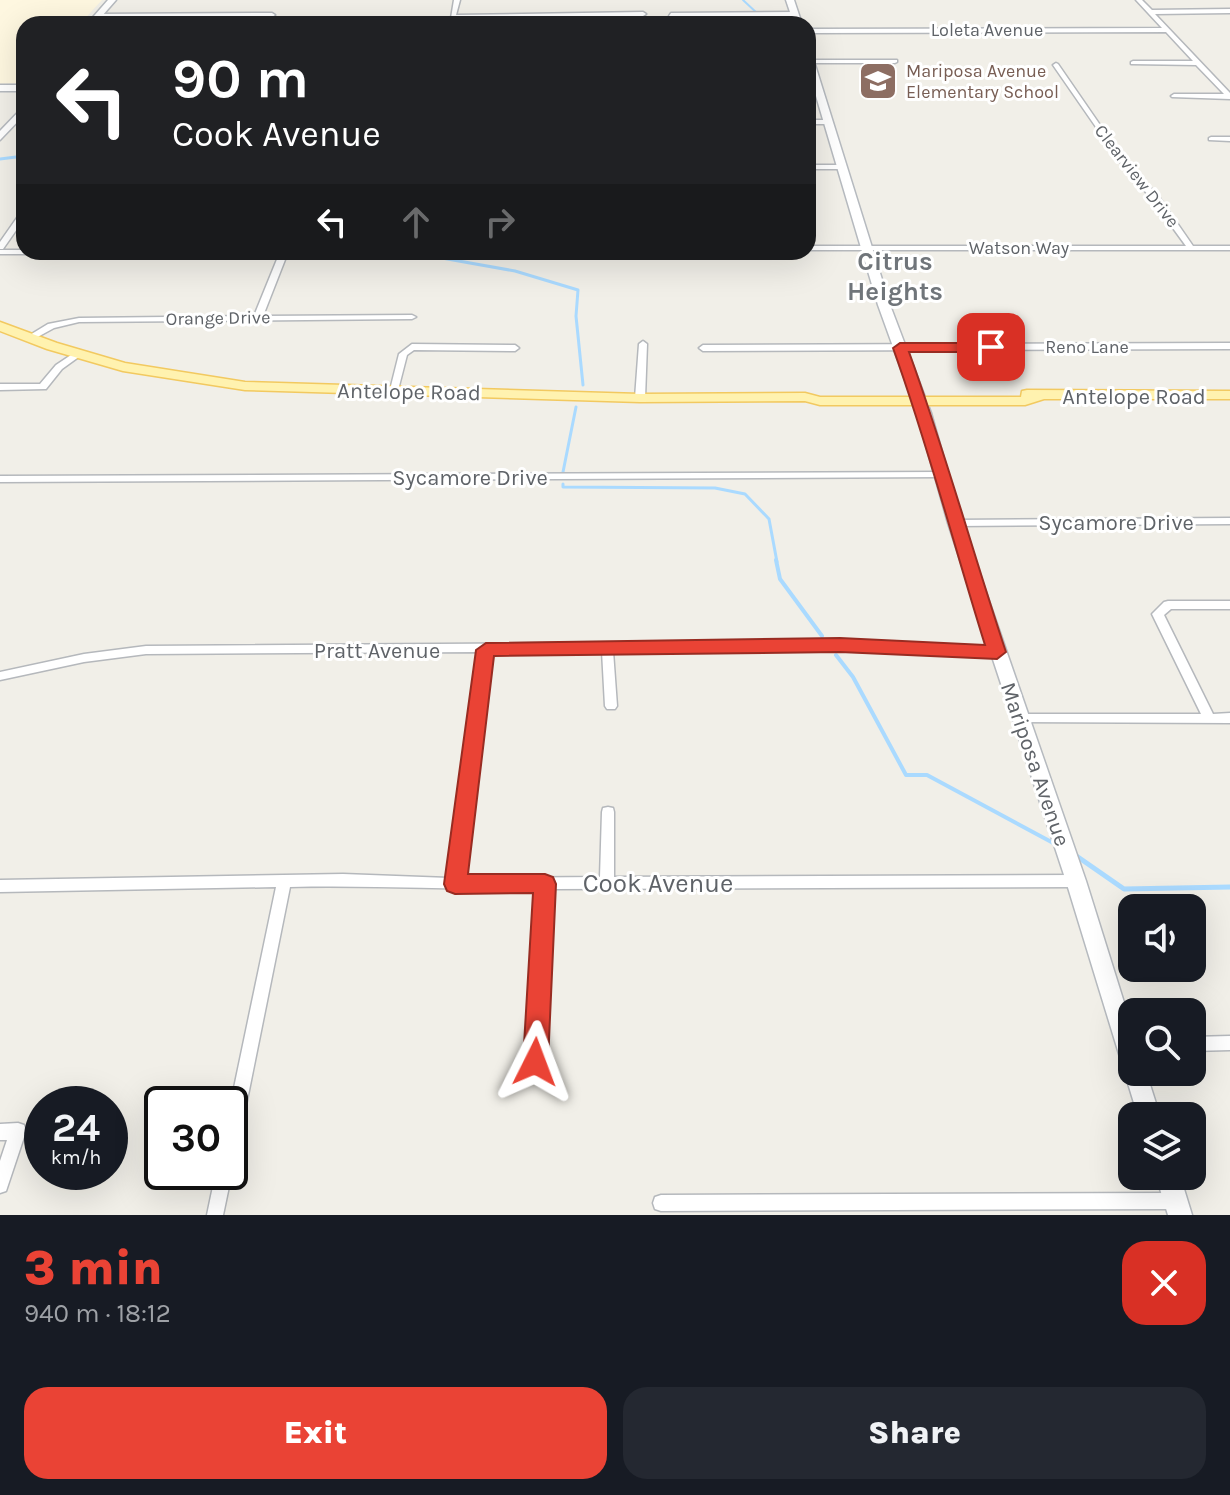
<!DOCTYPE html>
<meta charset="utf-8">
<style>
body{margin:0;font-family:Karla,sans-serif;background:#242831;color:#f1f3f6;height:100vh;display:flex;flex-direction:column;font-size:30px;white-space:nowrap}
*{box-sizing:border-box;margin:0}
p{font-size:26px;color:#9ea1a6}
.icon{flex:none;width:44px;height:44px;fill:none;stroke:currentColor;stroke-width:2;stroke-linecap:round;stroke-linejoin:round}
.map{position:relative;height:1215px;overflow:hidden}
.panel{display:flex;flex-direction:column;background:#171b24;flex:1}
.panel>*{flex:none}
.banner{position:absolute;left:16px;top:16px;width:800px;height:244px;border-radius:24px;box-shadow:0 8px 32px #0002;background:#202124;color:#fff;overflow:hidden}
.tools{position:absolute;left:1118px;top:894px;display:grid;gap:16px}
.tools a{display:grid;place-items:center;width:88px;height:88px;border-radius:16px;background:#171b24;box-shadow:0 8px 32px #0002;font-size:40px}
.speed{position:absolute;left:24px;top:1086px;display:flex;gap:16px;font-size:40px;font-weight:700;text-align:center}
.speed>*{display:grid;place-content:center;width:104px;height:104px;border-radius:50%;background:#171b24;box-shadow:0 8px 32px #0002;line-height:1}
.speed small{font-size:20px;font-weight:400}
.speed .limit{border:4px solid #111;border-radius:12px;background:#fff;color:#111}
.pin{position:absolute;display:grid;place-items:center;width:68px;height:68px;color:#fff;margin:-34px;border-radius:16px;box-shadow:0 4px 12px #0006}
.me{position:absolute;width:88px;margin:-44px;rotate:3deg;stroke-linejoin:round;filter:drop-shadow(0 0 6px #0008)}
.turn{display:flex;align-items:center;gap:28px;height:168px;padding:0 24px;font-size:36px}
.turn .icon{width:104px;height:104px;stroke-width:2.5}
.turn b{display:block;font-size:56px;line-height:68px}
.lanes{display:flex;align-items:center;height:76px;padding:0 24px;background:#0003;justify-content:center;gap:40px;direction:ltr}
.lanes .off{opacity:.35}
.round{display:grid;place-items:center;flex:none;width:84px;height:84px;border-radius:24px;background:#242831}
.headline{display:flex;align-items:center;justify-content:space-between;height:136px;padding:0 24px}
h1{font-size:48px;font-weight:800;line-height:60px;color:#ea4335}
.button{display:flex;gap:16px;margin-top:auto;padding:16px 24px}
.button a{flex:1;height:92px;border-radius:24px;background:#ea4335;color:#fff;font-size:32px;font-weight:800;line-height:92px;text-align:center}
.button a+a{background:#242831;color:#f1f3f6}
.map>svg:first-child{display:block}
.commercial{fill:#fef7e0}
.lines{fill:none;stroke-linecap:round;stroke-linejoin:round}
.stream-far3{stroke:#aadaff;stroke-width:2}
.stream-far2{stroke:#aadaff;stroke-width:3}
.stream-far1{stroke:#aadaff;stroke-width:4}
.stream{stroke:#aadaff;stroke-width:5}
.street-casing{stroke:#b5b8bc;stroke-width:3}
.secondary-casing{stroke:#b6babf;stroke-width:3}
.primary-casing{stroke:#f2c960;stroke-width:3}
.street{fill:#fff;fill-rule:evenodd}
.secondary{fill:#fff;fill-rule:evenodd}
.primary{fill:#fff2af;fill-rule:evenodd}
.route{fill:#ea4335;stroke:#982c22;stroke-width:2}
.labels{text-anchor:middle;stroke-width:6;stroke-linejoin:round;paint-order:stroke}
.far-street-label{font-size:18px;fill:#5f6368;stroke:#fff}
.far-education-label{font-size:18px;fill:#785e54;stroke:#fff;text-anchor:start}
.street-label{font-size:22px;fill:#5f6368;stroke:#fff}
.far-district-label{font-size:26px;font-weight:bold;fill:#70757a;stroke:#fff}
.near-street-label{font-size:26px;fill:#5f6368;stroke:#fff}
</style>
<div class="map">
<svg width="1230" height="1215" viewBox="0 0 1230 1215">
<rect width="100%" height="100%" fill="#f1efe8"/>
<!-- commercial -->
<path class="commercial" d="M 0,0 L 102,0 L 80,24 L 24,24 L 24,83 L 0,84 Z"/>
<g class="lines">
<!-- stream-far3 -->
<path class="stream-far3" d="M 734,24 L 756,19 L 758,14 L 743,0"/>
<!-- stream-far2 -->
<path class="stream-far2" d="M 0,159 L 24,156
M 414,253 L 515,271 L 578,290 L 576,316 L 583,385
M 563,472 L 576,407
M 563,484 L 563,487 L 715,488 L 745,494 L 769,519 L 777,562"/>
<!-- stream-far1 -->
<path class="stream-far1" d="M 776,560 L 780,579 L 822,636
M 836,655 L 853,677 L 906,775 L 927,775 L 1057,845"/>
<!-- stream -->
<path class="stream" d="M 1075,855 L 1124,889 L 1230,887"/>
<defs>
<path id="street" d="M 454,0 L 460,0 L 456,15 L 643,12 L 646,14 L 643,16 L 456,19 L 454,24 L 450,24 Z
M 1136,0 L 1142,0 L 1152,10 L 1230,9 L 1230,13 L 1155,14 L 1230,93 L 1230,99 L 1172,97 L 1171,96 L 1174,94 L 1224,94 L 1196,65 L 1131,64 L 1131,62 L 1133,61 L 1193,61 L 1166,32 L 808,33 L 808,29 L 1162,28 Z
M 671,13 L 794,12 L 797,14 L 794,16 L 669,16 Z
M 98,14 L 272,13 L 275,15 L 272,17 L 96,17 Z
M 897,60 L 897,62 L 895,63 L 808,63 L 808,61 L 810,60 Z
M 1056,63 L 1058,64 L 1129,167 L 1157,194 L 1193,246 L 1230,246 L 1230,250 L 808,250 L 808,246 L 1186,246 L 1151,198 L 1125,169 L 1053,65 Z
M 808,120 L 829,120 L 832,122 L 829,124 L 808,124 Z
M 1211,137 L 1230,137 L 1230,141 L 1209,140 L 1209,138 Z
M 808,165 L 843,165 L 846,167 L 843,169 L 808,169 Z
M 21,212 L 24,212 L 24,219 L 3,249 L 0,249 L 0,242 Z
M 0,250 L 24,250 L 24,252 L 84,252 L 80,254 L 0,254 Z
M 280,252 L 288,252 L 263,316 L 412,315 L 416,317 L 412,319 L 79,322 L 54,328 L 32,340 L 26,340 L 25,338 L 48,324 L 79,318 L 254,316 Z
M 643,341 L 647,344 L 645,398 L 640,401 L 635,398 L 639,344 Z
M 1230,343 L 1230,349 L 703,351 L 699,348 L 703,345 Z
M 412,344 L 515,345 L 519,348 L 515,351 L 414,350 L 407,355 L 398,390 L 397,392 L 391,392 L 390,390 L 399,354 Z
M 77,351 L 81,354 L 80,356 L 62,369 L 46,389 L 0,390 L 0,384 L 40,384 L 56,365 Z
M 941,472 L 946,475 L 944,477 L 0,482 L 0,476 Z
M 1230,518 L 1230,524 L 955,526 L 950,523 L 955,520 Z
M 1168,601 L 1230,601 L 1230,609 L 1171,609 L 1164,615 L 1213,714 L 1230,713 L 1230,723 L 1015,722 L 1013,719 L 1015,716 L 1019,714 L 1201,714 L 1152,614 L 1164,602 Z
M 840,641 L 997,648 L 1001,649 L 1003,652 L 1001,655 L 997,656 L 840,649 L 613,651 L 617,706 L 615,709 L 607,709 L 605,706 L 602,651 L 491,652 L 463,878 L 600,877 L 602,812 L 603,808 L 608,807 L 613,808 L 614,812 L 614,877 L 1076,875 L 1081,877 L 1083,881 L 1081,885 L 1076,887 L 552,889 L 543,1062 L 540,1067 L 535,1069 L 530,1067 L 527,1062 L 538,889 C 455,890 373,885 290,887 L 238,1145 L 236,1151 L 230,1153 L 230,1107 L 276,887 L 0,892 L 0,880 L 343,874 L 449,878 L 480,652 L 146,654 L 84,662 L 0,680 L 0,672 L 84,654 L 146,646 Z
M 1230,1036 L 1230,1050 L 1192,1051 L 1192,1037 Z
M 18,1123 L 24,1125 L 26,1131 L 6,1191 L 0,1193 L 0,1161 L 7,1140 L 0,1140 L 0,1124 Z
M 230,1167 L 232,1172 L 223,1215 L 207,1215 L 216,1172 L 230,1172 Z
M 1176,1193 L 1182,1195 L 1184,1201 L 1182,1207 L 1176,1209 L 661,1211 L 655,1209 L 653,1203 L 655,1197 L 661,1195 Z"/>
<path id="secondary" d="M 108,0 L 116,0 L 95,24 L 87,24 Z
M 786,0 L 794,0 L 802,24 L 794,24 Z
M 808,52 L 812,55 L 890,305 L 931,413 L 962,523 L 1086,881 L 1132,1028 L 1132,1072 L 1146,1072 L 1160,1116 L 1138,1116 L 1066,881 L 948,523 L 917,413 L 878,305 L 808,69 Z
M 0,85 L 24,85 L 24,91 L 0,91 Z
M 24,106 L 24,115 L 0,140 L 0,131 Z
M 1156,1176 L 1180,1176 L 1192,1215 L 1168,1215 Z"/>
<path id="primary" d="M 0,322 L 57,343 L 125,363 L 245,382 L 640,394 L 805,393 L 820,397 L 1021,397 L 1022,391 L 1027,390 L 1230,391 L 1230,399 L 1044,399 L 1025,405 L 820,405 L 805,401 L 640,402 L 245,390 L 123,371 L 47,349 L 0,331 Z"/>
</defs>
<!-- street casing -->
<use href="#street" class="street-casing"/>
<!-- secondary casing -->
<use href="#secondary" class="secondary-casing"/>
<!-- primary casing -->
<use href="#primary" class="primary-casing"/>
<!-- street -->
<use href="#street" class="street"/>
<!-- secondary -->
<use href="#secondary" class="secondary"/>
<!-- primary -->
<use href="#primary" class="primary"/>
</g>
<!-- route -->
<path class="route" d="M 900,343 L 991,343 L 998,347 L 991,352 L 909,352 C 945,451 973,553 1006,652 L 997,659 L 840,652 L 494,656 L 468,874 L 545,874 L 553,877 L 556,884 L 548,1062 L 544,1071 L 535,1074 L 526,1071 L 523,1062 L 533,893 L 455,894 L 447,891 L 444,884 L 476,650 L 486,643 L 840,638 L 985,645 C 954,546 928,445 893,348 Z"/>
<!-- icons -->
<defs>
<symbol id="school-square" viewBox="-11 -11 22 22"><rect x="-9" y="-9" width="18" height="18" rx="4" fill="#8d6e63" stroke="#fff"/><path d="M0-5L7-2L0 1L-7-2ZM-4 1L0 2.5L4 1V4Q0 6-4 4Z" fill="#fff"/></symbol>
</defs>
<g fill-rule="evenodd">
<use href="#school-square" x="856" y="59" width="44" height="44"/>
</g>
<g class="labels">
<!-- far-street labels -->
<g class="far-street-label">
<text x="987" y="36">Loleta Avenue</text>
<text transform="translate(1137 176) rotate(52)" y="6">Clearview Drive</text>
<text x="1019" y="254">Watson Way</text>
<text transform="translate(218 318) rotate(-1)" y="6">Orange Drive</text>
<text x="1087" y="353">Reno Lane</text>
</g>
<!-- far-education labels -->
<g class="far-education-label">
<text x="906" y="77">Mariposa Avenue<tspan x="906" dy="21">Elementary School</tspan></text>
</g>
<!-- street labels -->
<g class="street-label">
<text transform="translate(409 391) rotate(1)" y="8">Antelope Road</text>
<text x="1134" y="404">Antelope Road</text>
<text x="470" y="485">Sycamore Drive</text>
<text x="1116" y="530">Sycamore Drive</text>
<text x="377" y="658">Pratt Avenue</text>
<text transform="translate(1036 764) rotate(71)" y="8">Mariposa Avenue</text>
</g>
<!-- far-district labels -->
<g class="far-district-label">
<text x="895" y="270">Citrus<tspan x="895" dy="30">Heights</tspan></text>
</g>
<!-- near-street labels -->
<g class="near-street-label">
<text x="658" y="892">Cook Avenue</text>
</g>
</g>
</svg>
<div class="tools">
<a><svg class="icon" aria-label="sound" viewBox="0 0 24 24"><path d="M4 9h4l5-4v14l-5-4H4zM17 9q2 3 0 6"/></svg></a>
<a><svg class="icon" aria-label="search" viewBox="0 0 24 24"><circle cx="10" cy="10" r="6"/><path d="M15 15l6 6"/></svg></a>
<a><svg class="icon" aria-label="layers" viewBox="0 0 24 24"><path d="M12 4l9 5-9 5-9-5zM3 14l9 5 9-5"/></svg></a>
</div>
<div class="speed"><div>24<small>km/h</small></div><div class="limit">30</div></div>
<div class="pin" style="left:991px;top:347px;background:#d93025"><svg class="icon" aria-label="arrive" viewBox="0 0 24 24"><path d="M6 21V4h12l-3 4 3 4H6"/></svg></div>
<svg class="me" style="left:535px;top:1062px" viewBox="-20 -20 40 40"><path d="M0-17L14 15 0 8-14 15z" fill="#ea4335" stroke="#fff" stroke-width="4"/></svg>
<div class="banner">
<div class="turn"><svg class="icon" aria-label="left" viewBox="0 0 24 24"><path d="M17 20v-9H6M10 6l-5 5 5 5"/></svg><div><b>90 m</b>Cook Avenue</div></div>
<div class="lanes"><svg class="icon" aria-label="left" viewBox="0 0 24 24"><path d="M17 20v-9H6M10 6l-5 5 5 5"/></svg><svg class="icon off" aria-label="ahead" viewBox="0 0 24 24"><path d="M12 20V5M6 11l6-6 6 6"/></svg><svg class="icon off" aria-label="right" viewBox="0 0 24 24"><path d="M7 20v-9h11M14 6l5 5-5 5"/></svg></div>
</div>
</div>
<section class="panel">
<div class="headline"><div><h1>3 min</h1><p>940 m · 18:12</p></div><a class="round" style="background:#d93025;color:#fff"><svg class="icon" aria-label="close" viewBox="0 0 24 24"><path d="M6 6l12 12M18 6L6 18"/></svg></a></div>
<div class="button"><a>Exit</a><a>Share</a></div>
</section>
